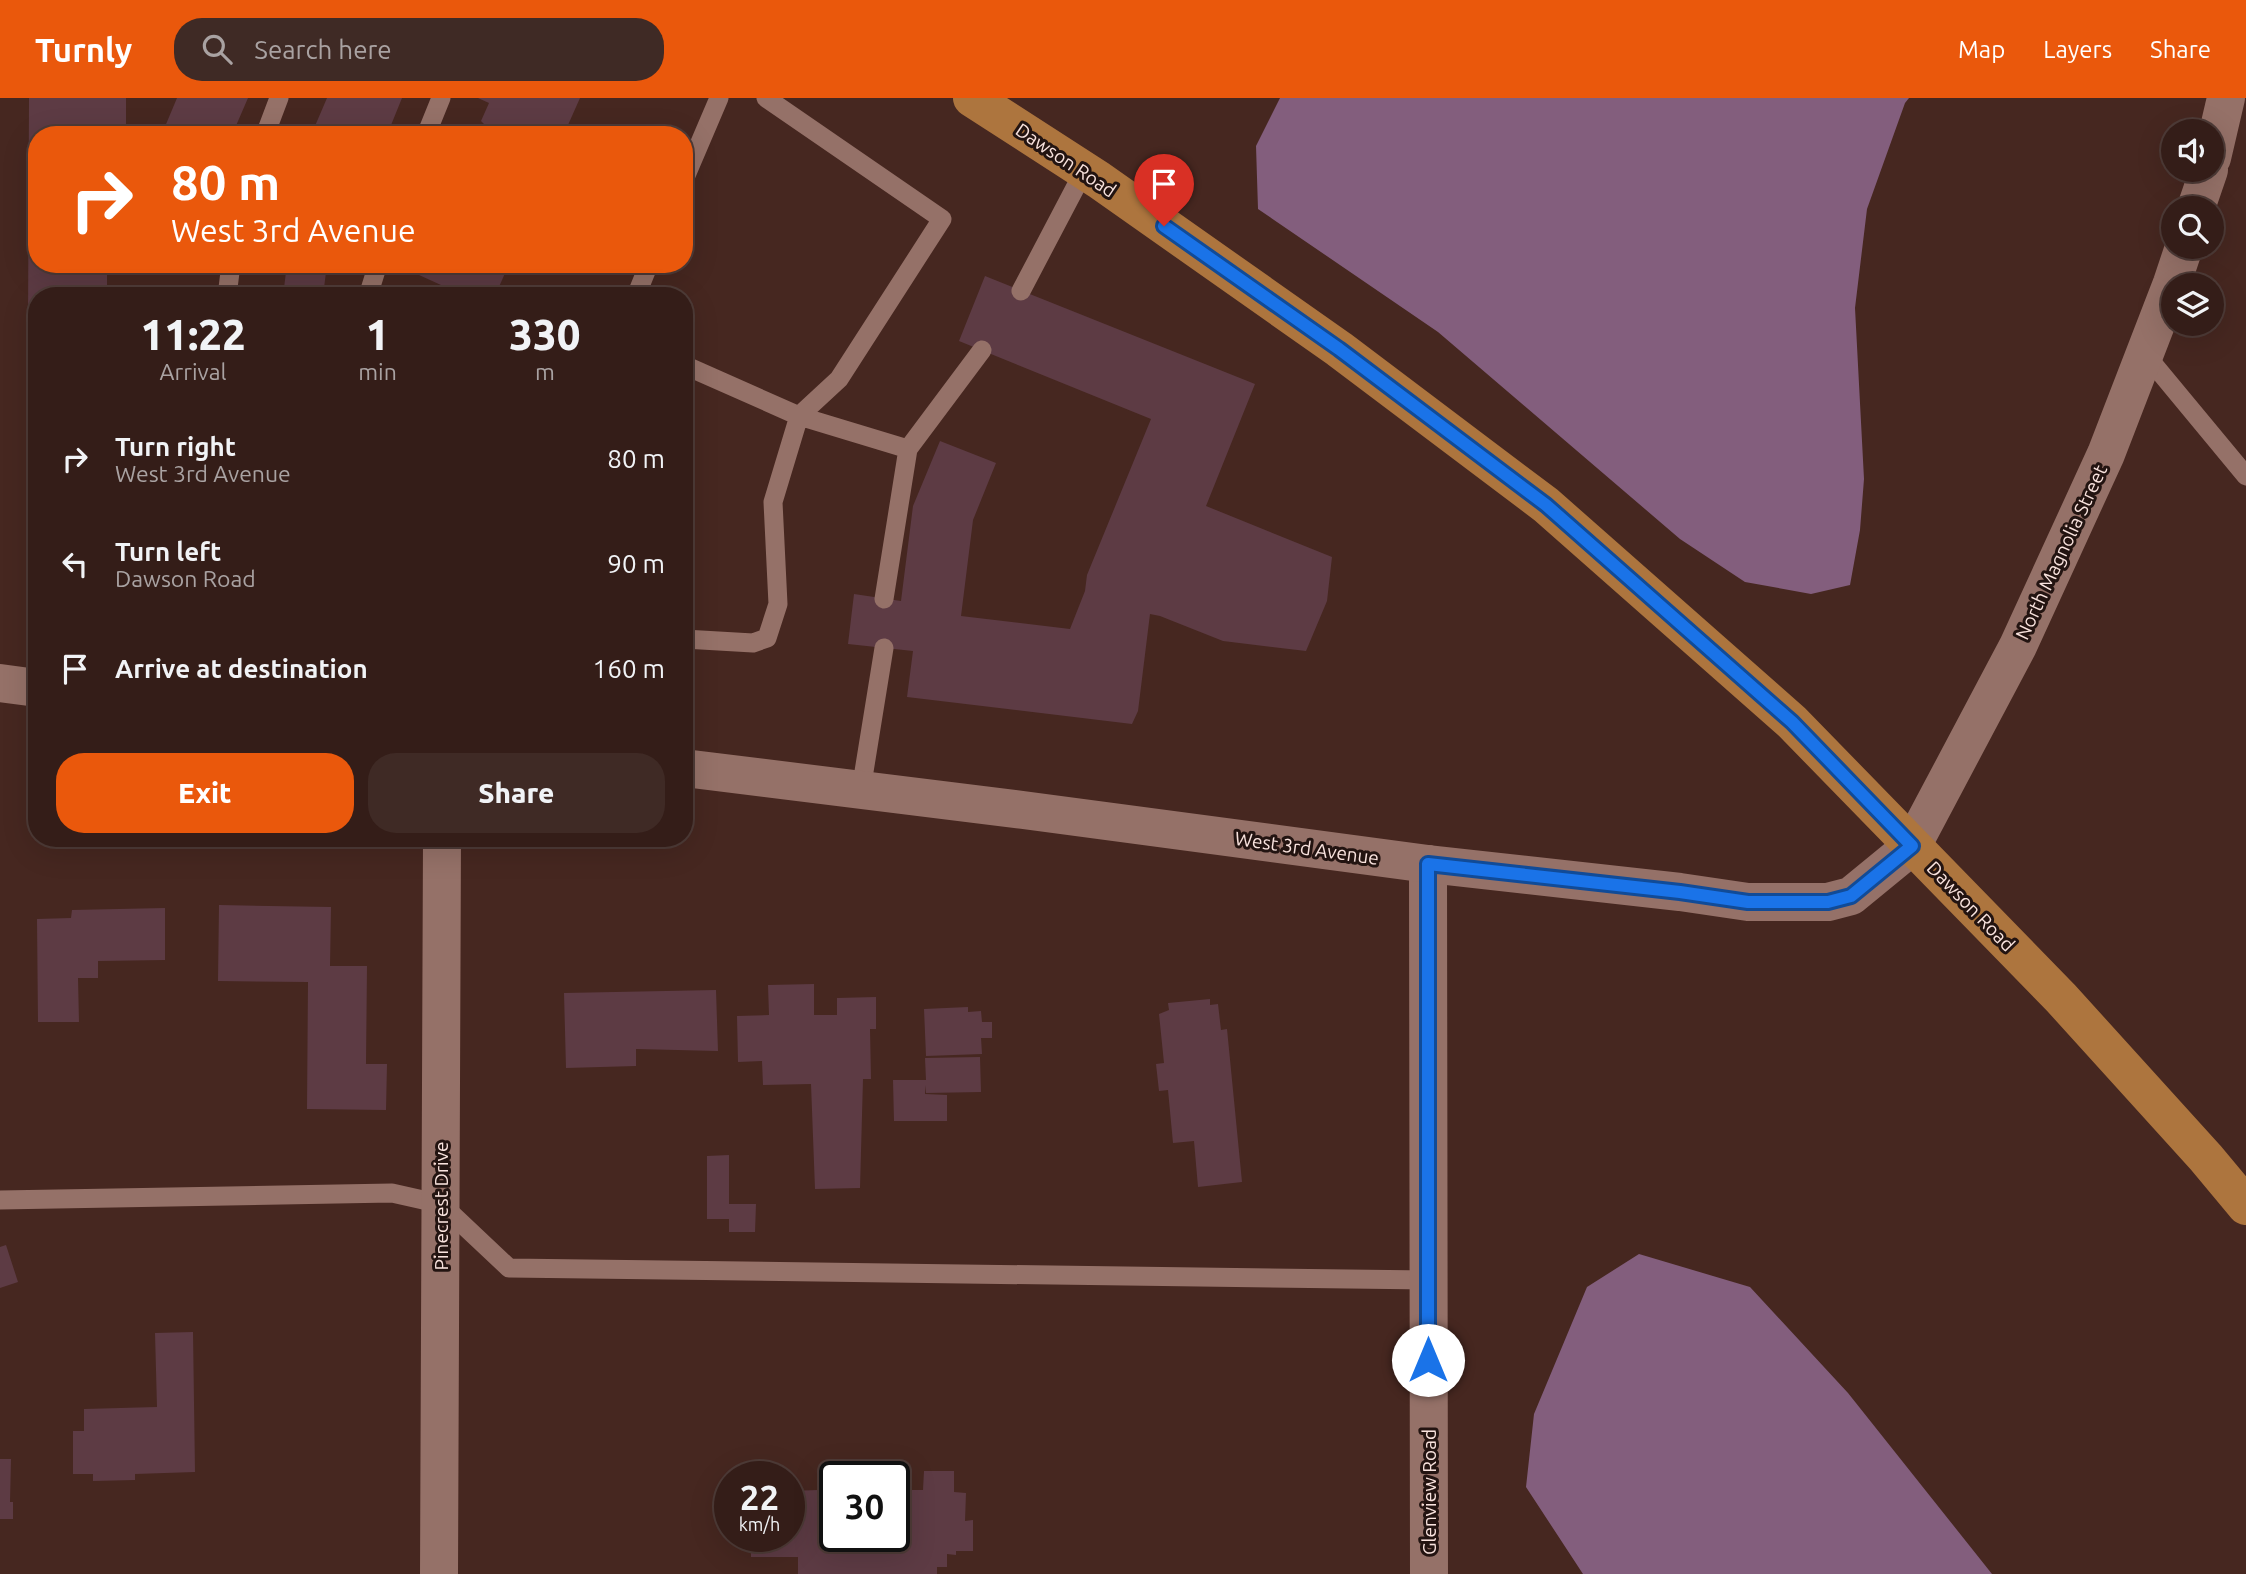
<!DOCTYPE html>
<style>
body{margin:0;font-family:Ubuntu,sans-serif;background:#3f2a25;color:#f1f3f6;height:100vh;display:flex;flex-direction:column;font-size:26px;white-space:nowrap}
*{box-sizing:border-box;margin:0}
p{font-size:23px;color:#a9a2a2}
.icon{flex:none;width:38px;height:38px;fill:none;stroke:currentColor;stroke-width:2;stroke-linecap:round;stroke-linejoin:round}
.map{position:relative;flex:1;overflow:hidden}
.panel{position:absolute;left:28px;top:189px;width:665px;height:560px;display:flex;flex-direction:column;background:#341d18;border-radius:28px;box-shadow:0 7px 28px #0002,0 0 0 2px #4e3b37}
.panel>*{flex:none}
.top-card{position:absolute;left:28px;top:28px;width:665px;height:147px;border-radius:28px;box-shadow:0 7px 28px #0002,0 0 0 2px #4e3b37;background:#ea580c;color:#fff;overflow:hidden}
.fabs{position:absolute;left:2161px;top:21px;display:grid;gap:14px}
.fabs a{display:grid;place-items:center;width:63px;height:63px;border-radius:50%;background:#341d18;box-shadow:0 7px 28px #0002,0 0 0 2px #4e3b37;font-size:35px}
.speed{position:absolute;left:714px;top:1363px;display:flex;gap:14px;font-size:35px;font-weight:700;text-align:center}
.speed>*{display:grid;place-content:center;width:91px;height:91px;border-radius:50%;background:#341d18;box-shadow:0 7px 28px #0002,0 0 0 2px #4e3b37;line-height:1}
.speed small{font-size:18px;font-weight:400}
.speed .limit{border:4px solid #111;border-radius:10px;background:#fff;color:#111}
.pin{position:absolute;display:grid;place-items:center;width:60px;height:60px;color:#fff;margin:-72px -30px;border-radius:50% 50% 50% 0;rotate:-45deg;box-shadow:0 0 7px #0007}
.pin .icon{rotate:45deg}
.me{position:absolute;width:77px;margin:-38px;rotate:0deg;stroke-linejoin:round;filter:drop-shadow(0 0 5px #0008)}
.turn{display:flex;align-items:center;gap:24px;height:147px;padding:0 28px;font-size:32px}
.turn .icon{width:91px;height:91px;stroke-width:2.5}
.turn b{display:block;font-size:49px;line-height:60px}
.eta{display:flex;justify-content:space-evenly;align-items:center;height:119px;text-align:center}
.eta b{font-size:42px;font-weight:800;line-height:49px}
.cta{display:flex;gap:14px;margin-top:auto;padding:14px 28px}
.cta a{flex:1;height:80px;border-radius:28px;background:#ea580c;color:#fff;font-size:28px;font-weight:800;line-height:80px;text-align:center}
.cta a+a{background:#3f2a25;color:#f1f3f6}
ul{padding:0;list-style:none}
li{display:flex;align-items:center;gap:21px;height:105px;padding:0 28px}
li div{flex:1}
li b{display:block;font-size:26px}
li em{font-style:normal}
header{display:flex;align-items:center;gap:42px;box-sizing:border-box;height:98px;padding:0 35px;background:#ea580c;color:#fff}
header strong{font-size:33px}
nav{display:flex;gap:38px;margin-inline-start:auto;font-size:24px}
.search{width:490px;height:63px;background:#3f2a25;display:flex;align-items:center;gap:18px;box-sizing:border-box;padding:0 24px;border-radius:28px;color:#a9a2a2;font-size:26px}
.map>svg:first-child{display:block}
.water{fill:#835e7d}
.building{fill:#5d3b44}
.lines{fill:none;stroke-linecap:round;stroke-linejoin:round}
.lane{stroke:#957168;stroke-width:19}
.street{stroke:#957168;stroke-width:38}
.secondary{stroke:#957168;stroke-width:38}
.primary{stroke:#ad753e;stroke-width:38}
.route-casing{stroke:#114b97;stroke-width:18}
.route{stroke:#1a73e8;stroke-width:12}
.labels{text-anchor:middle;stroke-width:6;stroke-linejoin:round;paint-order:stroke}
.street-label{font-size:19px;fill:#f9e3de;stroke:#231411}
</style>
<header>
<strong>Turnly</strong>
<div class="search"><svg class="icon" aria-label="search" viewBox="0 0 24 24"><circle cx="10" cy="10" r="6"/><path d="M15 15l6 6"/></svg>Search here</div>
<nav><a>Map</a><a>Layers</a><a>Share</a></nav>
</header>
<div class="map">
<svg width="2246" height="1476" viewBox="0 0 2246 1476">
<rect width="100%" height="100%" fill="#462720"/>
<!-- water -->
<path class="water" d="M 1280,0 L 1909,0 L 1905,5 L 1867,111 L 1855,210 L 1864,381 L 1860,432 L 1850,487 L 1811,496 L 1745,484 L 1680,441 L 1438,234 L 1258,111 L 1256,48 Z
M 1639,1156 L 1750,1189 L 1848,1295 L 1992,1476 L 1583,1476 L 1526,1389 L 1534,1316 L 1587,1189 Z"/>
<!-- building -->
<path class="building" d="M 29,0 L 126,0 L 126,26 L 107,26 L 107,37 L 37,37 L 37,166 L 107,166 L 107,198 L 37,198 L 37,229 L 28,229 Z
M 177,0 L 248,0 L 232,37 L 178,37 L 164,31 Z
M 327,0 L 402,0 L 387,37 L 315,37 L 312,35 Z
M 478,0 L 580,0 L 568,27 L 590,37 L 488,37 L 490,32 L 481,23 L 489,5 Z
M 287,166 L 327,166 L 323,198 L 283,198 Z
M 395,166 L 509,166 L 495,198 L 465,198 Z
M 985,178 L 1255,286 L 1206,408 L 1332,459 L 1327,503 L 1306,553 L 1223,543 L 1160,518 L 1150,516 L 1138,613 L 1132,626 L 907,599 L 913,553 L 848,546 L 854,496 L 901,503 L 913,408 L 940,343 L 996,365 L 973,422 L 961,518 L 1070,531 L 1085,493 L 1087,477 L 1151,321 L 959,243 Z
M 219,807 L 331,809 L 330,868 L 367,868 L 366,966 L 387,966 L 386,1012 L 307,1011 L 308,884 L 218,883 Z
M 165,810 L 165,862 L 98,863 L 98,880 L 78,880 L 79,924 L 38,924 L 37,821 L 71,820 L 72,812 Z
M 814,886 L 814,917 L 837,917 L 837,900 L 876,899 L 876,931 L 870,931 L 871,981 L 863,981 L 860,1090 L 815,1091 L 811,986 L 763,987 L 762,963 L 738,964 L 737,918 L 769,917 L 768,887 Z
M 716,892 L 718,953 L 636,951 L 636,968 L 566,970 L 564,895 Z
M 1210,901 L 1210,907 L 1218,906 L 1221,932 L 1227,931 L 1242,1084 L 1198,1089 L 1194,1043 L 1173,1045 L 1168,992 L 1159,993 L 1156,966 L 1164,965 L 1159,916 L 1169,912 L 1168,905 Z
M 968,909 L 968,914 L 981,913 L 982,924 L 992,924 L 992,940 L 981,940 L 982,956 L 926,958 L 924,911 Z
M 980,959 L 981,994 L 926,995 L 925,987 L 925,996 L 947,997 L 947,1023 L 894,1023 L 893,982 L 926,982 L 925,960 Z
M 729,1057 L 729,1106 L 756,1106 L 755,1134 L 729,1134 L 729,1121 L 707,1121 L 707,1058 Z
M 6,1147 L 18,1184 L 0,1190 L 0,1149 Z
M 193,1234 L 195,1374 L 135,1376 L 135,1382 L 93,1383 L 93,1376 L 73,1376 L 73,1333 L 84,1333 L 84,1311 L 157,1309 L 155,1235 Z
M 0,1361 L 11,1361 L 10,1404 L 13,1404 L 13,1421 L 0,1421 Z
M 924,1373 L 954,1373 L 954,1394 L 966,1395 L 965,1423 L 973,1422 L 973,1453 L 956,1453 L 956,1457 L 947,1456 L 947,1469 L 937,1469 L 937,1476 L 798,1476 L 798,1459 L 751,1459 L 751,1438 L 789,1438 L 789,1393 L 818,1392 L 818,1382 L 835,1382 L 835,1438 L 894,1438 L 894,1392 L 923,1392 Z"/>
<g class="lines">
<!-- lane -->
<path class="lane" d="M 265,37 L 279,0
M 426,37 L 441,0
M 684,82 L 719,0
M 1021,193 L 1084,73
M 227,198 L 231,166
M 368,198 L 378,166
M 636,198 L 649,166
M 2145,256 L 2246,378
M 684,267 L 799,318 L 908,351 L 982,252
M 884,501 L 908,351
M 684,541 L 753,545 L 767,540 L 778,506 L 773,404 L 799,318 L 839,281 L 942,121 L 766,0
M 861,692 L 884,550
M 0,1102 L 392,1095 L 441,1106 L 509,1170 L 1428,1182"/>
<!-- street -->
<path class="street" d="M 1428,766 L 1429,1476
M 439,1476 L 442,740"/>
<!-- secondary -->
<path class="secondary" d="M 2212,60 L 2226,0
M 2196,110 L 2209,72
M 0,585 L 37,590
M 684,670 L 1023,712 L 1428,766 L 1680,794 L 1748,804 L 1828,804 L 1851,798 L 1912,748 L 2018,548 L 2106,356 L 2172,185 L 2184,149"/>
<!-- primary -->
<path class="primary" d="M 972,0 L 1099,82 L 1339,251 L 1546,407 L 1792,624 L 2061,900 L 2206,1060 L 2246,1108"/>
</g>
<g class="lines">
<defs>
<path id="route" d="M 1164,128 L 1339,251 L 1546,407 L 1792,624 L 1912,748 L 1851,798 L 1828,804 L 1748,804 L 1680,794 L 1428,766 L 1428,1262"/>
</defs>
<!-- route casing -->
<use href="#route" class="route-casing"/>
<!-- route -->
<use href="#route" class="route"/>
</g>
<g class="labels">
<!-- street labels -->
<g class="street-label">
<text transform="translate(1066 62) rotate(34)" y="7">Dawson Road</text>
<text transform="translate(2061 454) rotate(-65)" y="7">North Magnolia Street</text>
<text transform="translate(1307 750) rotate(8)" y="7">West 3rd Avenue</text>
<text transform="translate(1971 808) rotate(46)" y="7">Dawson Road</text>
<text transform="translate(441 1108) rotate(-90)" y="7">Pinecrest Drive</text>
<text transform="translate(1429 1394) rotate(-90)" y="7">Glenview Road</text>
</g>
</g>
</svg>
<div class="fabs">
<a><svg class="icon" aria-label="sound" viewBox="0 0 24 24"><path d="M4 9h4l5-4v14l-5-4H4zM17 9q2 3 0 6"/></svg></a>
<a><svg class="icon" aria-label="search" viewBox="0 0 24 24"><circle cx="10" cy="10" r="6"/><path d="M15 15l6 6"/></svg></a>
<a><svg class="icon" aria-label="layers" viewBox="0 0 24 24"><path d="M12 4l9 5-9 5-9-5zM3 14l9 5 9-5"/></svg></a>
</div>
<div class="speed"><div>22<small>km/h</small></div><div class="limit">30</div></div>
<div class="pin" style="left:1164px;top:128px;background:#d93025"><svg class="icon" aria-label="arrive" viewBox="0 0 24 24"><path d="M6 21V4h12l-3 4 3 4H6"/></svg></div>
<svg class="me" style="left:1428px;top:1262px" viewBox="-20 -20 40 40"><circle r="19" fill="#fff"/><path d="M0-13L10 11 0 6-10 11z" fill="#1a73e8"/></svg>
<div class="top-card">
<div class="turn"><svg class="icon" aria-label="right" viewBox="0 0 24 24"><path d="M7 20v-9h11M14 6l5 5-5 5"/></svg><div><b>80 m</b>West 3rd Avenue</div></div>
</div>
<section class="panel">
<div class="eta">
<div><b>11:22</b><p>Arrival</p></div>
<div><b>1</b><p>min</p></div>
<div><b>330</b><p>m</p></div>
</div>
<ul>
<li><svg class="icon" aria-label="right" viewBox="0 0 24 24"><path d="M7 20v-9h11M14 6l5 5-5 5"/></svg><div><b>Turn right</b><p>West 3rd Avenue</p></div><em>80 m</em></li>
<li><svg class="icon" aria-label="left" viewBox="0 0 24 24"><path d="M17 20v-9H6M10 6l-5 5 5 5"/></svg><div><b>Turn left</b><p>Dawson Road</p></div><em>90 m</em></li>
<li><svg class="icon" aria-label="arrive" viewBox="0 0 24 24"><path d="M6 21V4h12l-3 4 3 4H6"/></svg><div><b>Arrive at destination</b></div><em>160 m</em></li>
</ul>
<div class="cta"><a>Exit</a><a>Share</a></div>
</section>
</div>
